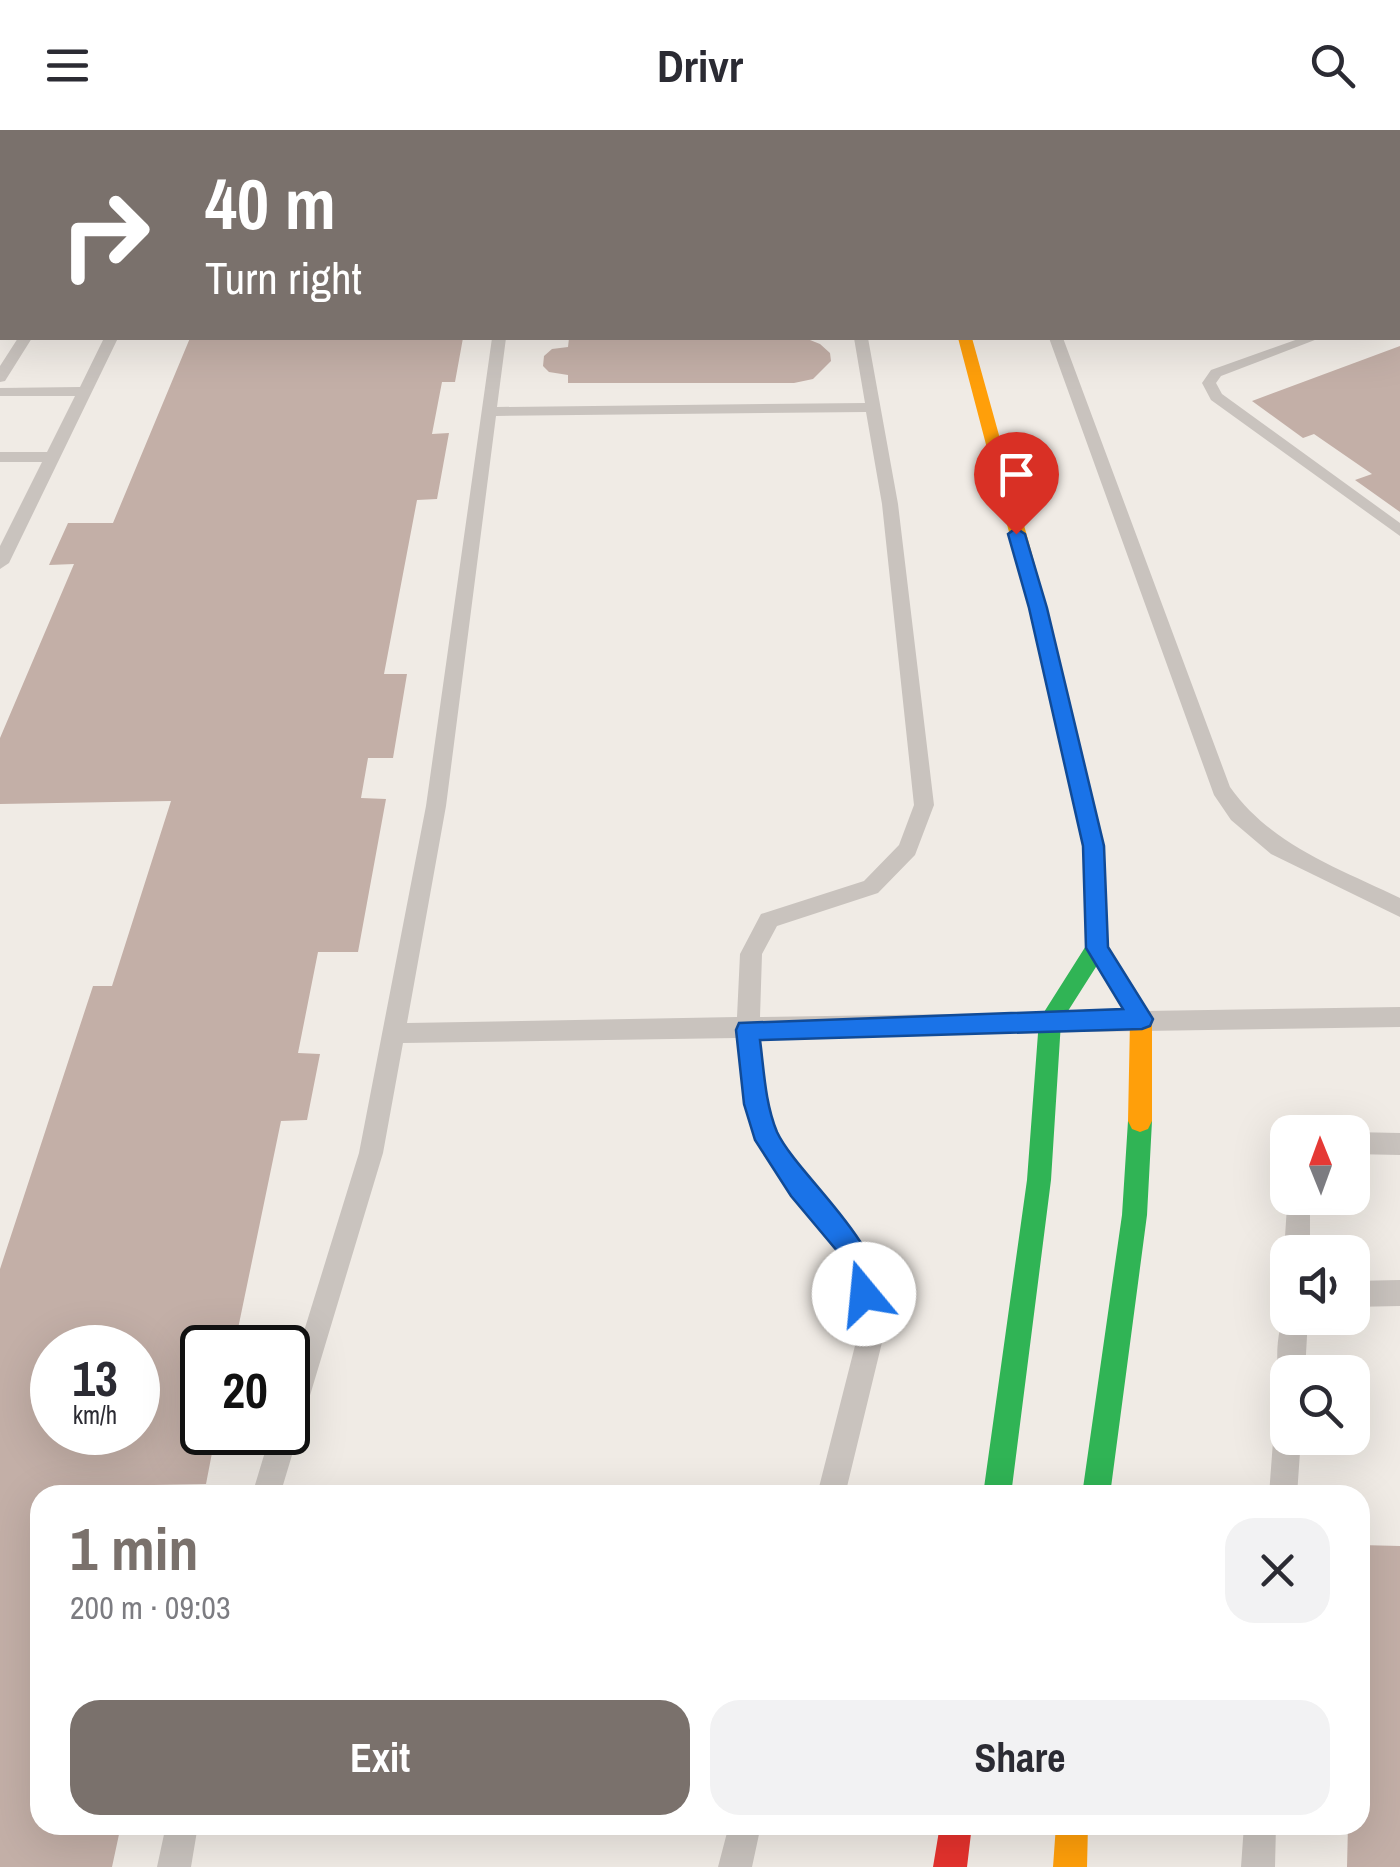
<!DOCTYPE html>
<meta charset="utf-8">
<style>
body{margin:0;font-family:"Archivo Narrow",sans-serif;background:#f2f2f3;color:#2b2b33;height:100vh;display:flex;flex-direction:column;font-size:38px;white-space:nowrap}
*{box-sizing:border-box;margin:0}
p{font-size:32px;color:#7c7c81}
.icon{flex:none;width:55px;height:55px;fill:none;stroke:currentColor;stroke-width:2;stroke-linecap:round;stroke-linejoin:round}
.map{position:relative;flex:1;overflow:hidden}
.panel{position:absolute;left:30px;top:1355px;width:1340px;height:350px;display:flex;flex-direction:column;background:#fff;border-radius:30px;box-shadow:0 10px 40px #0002}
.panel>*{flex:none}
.top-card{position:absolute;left:0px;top:0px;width:1400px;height:210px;box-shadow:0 10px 40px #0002;background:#7a716c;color:#fff;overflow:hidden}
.needle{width:65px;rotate:359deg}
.fabs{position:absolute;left:1270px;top:985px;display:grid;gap:20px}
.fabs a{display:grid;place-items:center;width:100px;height:100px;border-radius:20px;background:#fff;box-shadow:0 10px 40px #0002;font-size:50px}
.speed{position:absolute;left:30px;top:1195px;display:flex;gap:20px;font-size:50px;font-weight:700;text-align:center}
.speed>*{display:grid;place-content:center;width:130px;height:130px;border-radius:50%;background:#fff;box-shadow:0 10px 40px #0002;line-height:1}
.speed small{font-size:25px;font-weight:400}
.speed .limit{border:5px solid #111;border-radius:15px;background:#fff;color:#111}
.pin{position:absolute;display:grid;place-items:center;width:85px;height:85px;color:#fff;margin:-102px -42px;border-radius:50% 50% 50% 0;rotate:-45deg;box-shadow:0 0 10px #0007}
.pin .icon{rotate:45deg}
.me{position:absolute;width:110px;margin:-55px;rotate:343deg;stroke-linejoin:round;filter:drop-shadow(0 0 8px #0008)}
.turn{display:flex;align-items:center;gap:35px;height:210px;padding:0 40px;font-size:45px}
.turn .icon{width:130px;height:130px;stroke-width:2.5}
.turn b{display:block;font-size:70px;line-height:85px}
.round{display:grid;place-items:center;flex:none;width:105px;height:105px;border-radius:30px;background:#f2f2f3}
.headline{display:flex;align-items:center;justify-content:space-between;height:170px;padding:0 40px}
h1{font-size:60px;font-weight:700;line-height:75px;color:#7a716c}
.primary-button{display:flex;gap:20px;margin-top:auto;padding:20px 40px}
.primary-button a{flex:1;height:115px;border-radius:30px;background:#7a716c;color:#fff;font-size:40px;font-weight:700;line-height:115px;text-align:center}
.primary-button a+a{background:#f2f2f3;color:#2b2b33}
header{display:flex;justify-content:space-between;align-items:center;height:130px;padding:0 40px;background:#fff;font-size:45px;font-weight:700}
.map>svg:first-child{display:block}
.building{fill:#c3afa7;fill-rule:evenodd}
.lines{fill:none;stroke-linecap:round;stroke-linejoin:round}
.lane{fill:#c9c3be;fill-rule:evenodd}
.fast{fill:#30b455;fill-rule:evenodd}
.slow{fill:#ff9f0a;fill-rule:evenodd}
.jam{fill:#e5322d;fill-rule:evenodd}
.route{fill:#1a73e8;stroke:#114b97;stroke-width:2.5}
</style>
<header><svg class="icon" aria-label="menu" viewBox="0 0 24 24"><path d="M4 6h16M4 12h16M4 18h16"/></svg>Drivr<svg class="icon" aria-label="search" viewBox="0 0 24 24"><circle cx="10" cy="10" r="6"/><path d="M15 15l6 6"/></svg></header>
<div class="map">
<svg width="1400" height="1737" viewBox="0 0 1400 1737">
<rect width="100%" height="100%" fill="#f0ebe5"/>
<!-- building -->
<path class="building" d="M 190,208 L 463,208 L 455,252 L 442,252 L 432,304 L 449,303 L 437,369 L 417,370 L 384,544 L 407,544 L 393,628 L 368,628 L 361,668 L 386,669 L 358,822 L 318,822 L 298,923 L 320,924 L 307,990 L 281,991 L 234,1218 L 202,1218 L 202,1302 L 216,1302 L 206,1354 L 154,1355 L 152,1365 L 40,1365 L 40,1695 L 121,1695 L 112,1737 L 0,1737 L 0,1139 L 93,856 L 112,856 L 171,671 L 0,674 L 0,608 L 74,434 L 49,435 L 68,393 L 113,393 ZM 52,1218 L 138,1218 L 138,1302 L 52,1302 Z
M 569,208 L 805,208 L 820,214 L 830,223 L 831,231 L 813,249 L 794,253 L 568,253 L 568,245 L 549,242 L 543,236 L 544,226 L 552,219 L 568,217 Z
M 1400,216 L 1400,382 L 1355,350 L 1372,344 L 1314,304 L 1303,308 L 1252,271 Z
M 1360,1415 L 1400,1416 L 1400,1737 L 1347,1737 L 1348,1695 L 1360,1695 Z"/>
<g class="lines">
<!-- lane -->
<path class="lane" d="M 750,0 L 764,0 L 766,2 L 752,2 Z
M 1222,0 L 1234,0 L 1236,2 L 1224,2 Z
M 1400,91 L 1400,102 L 1398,103 L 1398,92 Z
M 0,102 L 2,102 L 2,110 L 0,110 Z
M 1398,197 L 1400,197 L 1400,207 L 1398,207 Z
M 18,208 L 32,208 L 5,251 L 0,252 L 0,236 Z
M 104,208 L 118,208 L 9,433 L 0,439 L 0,416 L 42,332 L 0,332 L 0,322 L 47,322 L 75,266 L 0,266 L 0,258 L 80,257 Z
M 492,208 L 506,208 L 497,277 L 865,273 L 854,208 L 868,208 L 898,374 L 934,675 L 915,725 L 878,763 L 777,796 L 762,824 L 760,887 L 1400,877 L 1400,897 L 760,907 L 768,975 L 778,1004 L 809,1050 L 863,1113 L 885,1200 L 845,1365 L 817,1365 L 859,1200 L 843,1128 L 791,1066 L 756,1010 L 744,975 L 737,908 L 403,913 L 383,1023 L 280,1365 L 252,1365 L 271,1302 L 288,1302 L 288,1253 L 359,1023 L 426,676 ZM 866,282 L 882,374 L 914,675 L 899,715 L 864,751 L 761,784 L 740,824 L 737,887 L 407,893 L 446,676 L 496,286 Z
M 1049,208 L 1063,208 L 1230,657 C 1271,715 1338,738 1400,768 L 1400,787 L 1271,724 L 1231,690 L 1214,665 Z
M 1301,208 L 1320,208 L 1221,246 L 1216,253 L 1222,264 L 1400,393 L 1400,406 L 1211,270 L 1202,253 L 1211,240 Z
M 1350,1002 L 1352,1002 L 1400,1003 L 1400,1025 L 1352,1024 Z
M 1288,1061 L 1288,1068 L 1310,1068 L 1310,1122 L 1288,1122 L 1288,1130 L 1284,1122 Z
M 1400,1150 L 1400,1176 L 1352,1177 L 1352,1151 Z
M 1288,1178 L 1288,1188 L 1308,1188 L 1305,1242 L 1288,1242 L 1288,1254 L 1281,1252 C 1274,1233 1277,1194 1288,1178 Z
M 1288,1284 L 1288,1308 L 1301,1308 L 1297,1365 L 1269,1365 L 1274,1298 L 1278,1288 Z
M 166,1695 L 198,1695 L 191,1737 L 157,1737 Z
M 729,1695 L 761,1695 L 752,1737 L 718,1737 Z
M 1244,1695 L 1276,1695 L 1275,1737 L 1241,1737 Z"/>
<!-- fast -->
<path class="fast" d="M 1097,809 L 1105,811 L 1108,818 L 1061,892 L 1051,1050 L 1011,1365 L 983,1365 L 1027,1050 L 1039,890 L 1089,811 Z
M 1140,980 L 1148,983 L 1152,991 L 1147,1085 L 1110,1365 L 1082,1365 L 1122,1085 L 1128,991 L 1132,983 Z"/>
<!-- slow -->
<path class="slow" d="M 1398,141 L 1400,141 L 1400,149 L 1398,149 Z
M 958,208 L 972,208 L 1047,478 L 1104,717 L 1108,816 L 1152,889 L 1152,991 L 1148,999 L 1140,1002 L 1132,999 L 1128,991 L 1130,891 L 1086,818 L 1084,717 L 1029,478 Z
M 1056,1695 L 1088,1695 L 1087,1737 L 1053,1737 Z"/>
<!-- jam -->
<path class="jam" d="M 830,0 L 844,0 L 846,2 L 832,2 Z
M 940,1695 L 972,1695 L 967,1737 L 933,1737 Z"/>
</g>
<!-- route -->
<path class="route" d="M 1016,398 L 1025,404 L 1047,478 L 1104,716 L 1108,817 L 1153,889 L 1150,896 L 1142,899 L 760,910 C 764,940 765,973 777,1002 C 798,1047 895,1122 874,1173 L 864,1177 L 855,1173 L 843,1128 L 791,1066 L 755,1010 L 744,974 L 736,900 L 739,893 L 1123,879 L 1086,818 L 1083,716 L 1029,478 L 1008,404 Z"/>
</svg>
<div class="fabs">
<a><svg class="needle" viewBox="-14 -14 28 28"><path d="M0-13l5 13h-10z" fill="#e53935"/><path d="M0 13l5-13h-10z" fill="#7c7c81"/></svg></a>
<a><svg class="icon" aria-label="sound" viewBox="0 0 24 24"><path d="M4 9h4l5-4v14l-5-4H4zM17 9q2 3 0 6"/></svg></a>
<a><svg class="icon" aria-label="search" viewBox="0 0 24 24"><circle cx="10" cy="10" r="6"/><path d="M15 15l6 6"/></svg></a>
</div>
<div class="speed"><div>13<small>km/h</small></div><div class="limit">20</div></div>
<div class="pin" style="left:1016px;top:404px;background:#d93025"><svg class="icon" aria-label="arrive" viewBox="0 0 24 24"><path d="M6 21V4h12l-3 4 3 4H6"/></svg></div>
<svg class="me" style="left:864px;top:1164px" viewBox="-20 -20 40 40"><circle r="19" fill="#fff"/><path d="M0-13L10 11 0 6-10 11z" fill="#1a73e8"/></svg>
<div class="top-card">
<div class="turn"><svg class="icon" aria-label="right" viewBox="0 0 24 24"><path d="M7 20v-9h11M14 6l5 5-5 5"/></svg><div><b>40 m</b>Turn right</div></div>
</div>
<section class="panel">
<div class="headline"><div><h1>1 min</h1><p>200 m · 09:03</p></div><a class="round"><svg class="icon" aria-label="close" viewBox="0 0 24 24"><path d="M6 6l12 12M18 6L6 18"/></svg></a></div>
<div class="primary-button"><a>Exit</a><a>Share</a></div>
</section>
</div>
